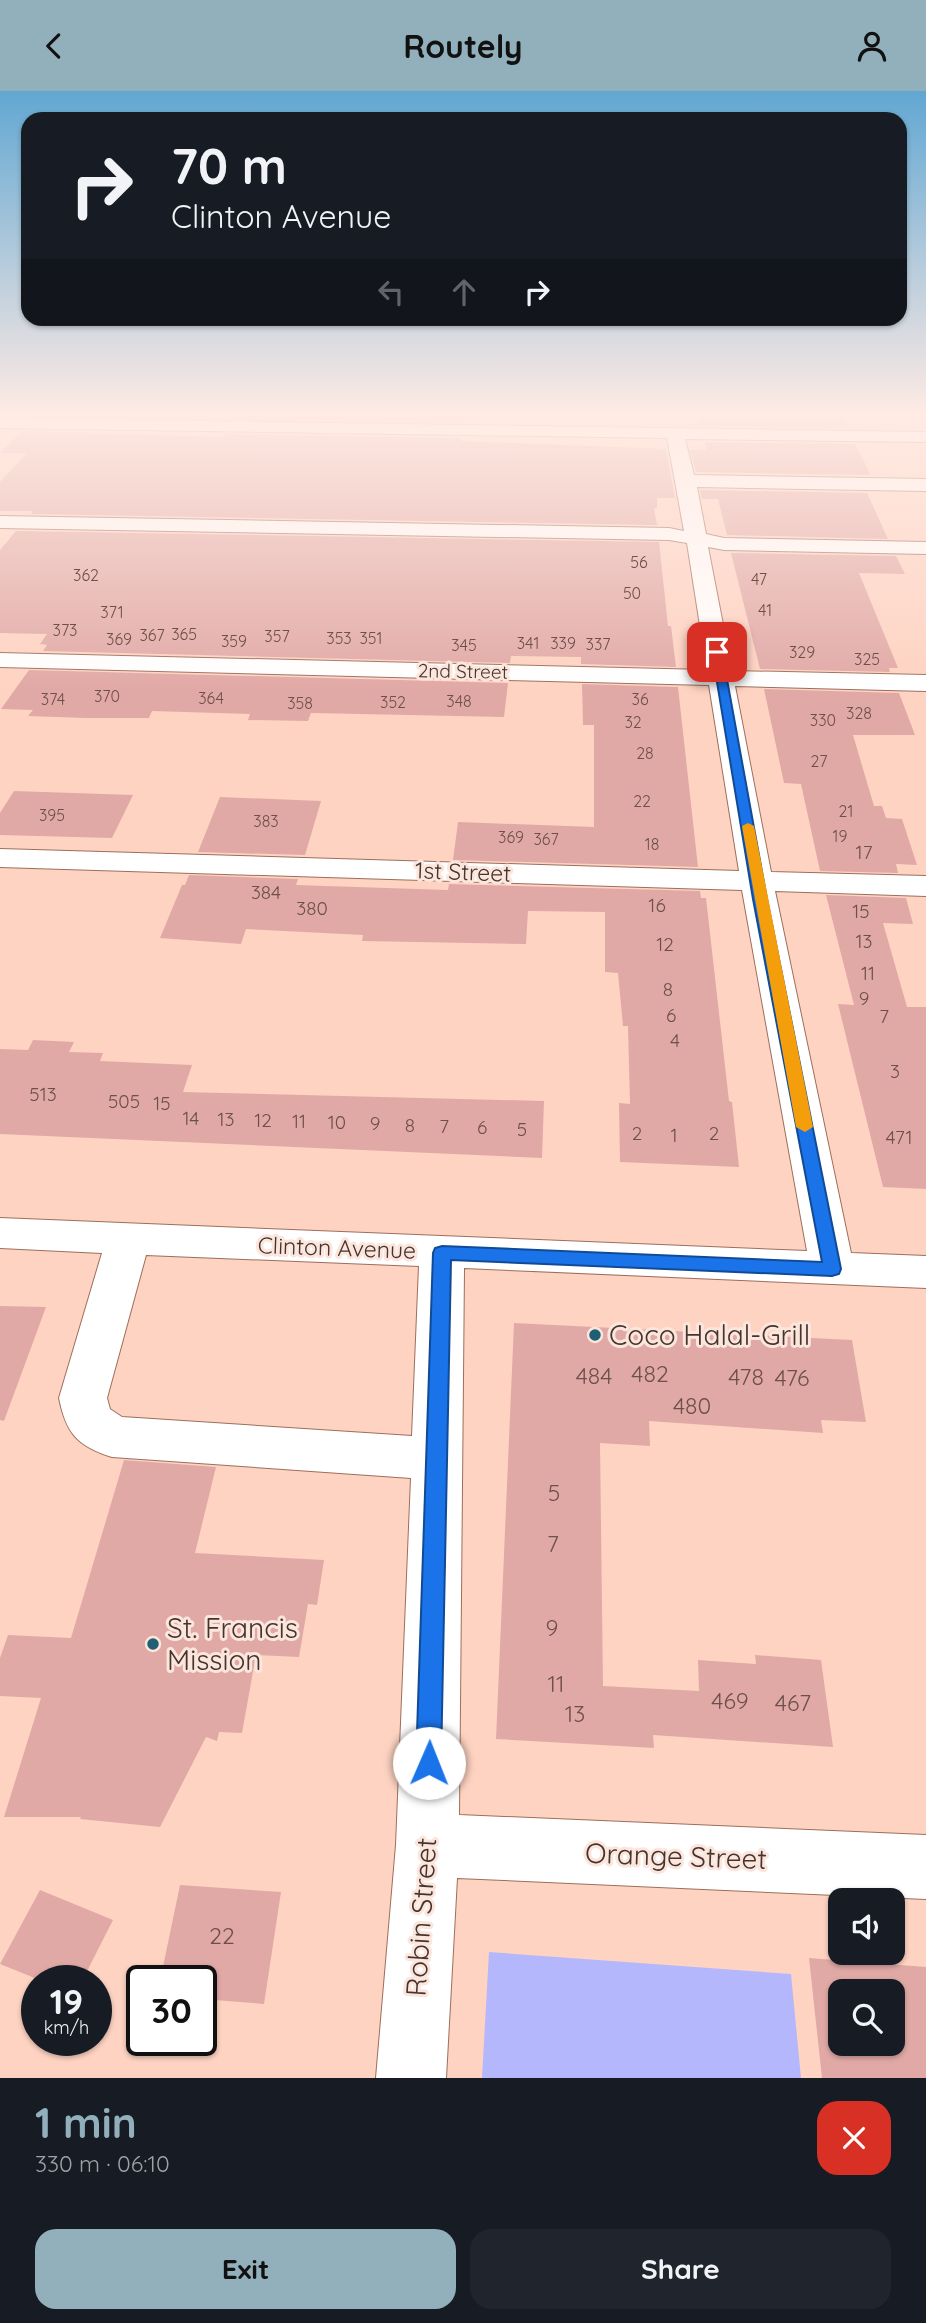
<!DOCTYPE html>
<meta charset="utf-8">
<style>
body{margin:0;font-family:Quicksand,sans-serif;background:#20242c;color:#f1f3f6;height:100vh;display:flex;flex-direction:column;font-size:26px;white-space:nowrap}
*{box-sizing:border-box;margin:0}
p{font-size:23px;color:#9ea1a6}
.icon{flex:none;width:38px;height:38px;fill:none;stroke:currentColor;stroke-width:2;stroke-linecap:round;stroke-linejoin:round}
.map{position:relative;height:1987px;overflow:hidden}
.details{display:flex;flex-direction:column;background:#171b24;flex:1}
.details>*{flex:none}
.guide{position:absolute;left:21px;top:21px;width:886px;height:214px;border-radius:21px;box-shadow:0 2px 5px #0004;background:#171b24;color:#f1f3f6;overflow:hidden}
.buttons{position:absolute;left:828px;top:1797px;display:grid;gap:14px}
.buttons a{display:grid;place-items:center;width:77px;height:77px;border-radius:14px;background:#171b24;box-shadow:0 2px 5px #0004;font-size:35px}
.speed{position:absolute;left:21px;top:1874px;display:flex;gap:14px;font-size:35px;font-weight:700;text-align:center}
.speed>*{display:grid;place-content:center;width:91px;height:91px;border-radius:50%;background:#171b24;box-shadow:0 2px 5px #0004;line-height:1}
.speed small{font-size:18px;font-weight:400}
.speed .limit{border:4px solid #111;border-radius:10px;background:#fff;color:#111}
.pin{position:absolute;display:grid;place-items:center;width:60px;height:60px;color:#fff;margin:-30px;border-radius:14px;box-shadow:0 4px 10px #0006}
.me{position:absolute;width:77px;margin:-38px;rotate:1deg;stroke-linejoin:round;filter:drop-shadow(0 0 5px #0008)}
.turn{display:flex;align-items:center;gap:24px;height:147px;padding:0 35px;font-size:32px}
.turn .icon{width:91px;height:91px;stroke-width:2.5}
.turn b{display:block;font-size:49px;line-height:60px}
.lanes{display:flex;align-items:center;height:66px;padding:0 35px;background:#0003;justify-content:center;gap:35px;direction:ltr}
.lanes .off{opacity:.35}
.round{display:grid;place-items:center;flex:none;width:74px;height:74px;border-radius:21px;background:#20242c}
.overview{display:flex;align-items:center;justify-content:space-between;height:119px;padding:0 35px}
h1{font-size:42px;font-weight:700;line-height:52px;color:#92b0bc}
.primary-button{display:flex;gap:14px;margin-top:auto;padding:14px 35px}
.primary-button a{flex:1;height:80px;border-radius:21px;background:#92b0bc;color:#111;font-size:28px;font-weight:700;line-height:80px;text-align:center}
.primary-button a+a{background:#20242c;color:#f1f3f6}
header{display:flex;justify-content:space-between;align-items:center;height:91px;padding:0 35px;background:#92b0bc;color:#111;font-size:32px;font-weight:700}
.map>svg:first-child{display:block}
.green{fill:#b5b7fc}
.building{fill:#e1a9a6;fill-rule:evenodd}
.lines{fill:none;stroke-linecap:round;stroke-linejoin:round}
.minor-casing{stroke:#9d6e5b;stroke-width:2}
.minor{fill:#fff;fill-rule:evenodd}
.route{fill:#1a73e8;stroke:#114b97;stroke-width:2}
.slow{fill:#f59e0b}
.poi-dot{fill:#1e5f74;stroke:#fbe6dd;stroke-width:2.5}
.labels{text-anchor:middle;stroke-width:6;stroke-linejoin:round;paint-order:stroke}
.far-number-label{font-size:16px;fill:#6e504a}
.far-street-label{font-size:19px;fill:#47332b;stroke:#fbe6dd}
.number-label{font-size:19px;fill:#6e504a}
.street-label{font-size:23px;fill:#47332b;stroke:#fbe6dd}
.near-number-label{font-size:23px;fill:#6e504a}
.near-poi-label{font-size:28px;fill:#47332b;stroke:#fbe6dd;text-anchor:start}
.near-street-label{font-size:28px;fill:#47332b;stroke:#fbe6dd}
</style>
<header><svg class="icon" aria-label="back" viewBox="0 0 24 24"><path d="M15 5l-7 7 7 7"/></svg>Routely<svg class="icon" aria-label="person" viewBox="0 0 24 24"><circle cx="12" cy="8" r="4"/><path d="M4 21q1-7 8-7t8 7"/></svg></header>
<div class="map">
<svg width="926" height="1987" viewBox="0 0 926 1987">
<rect width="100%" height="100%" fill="#fed3c2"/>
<!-- green -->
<path class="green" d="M 489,1861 L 791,1883 L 801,1987 L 482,1987 Z"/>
<!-- building -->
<path class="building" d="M 43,320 L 143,320 L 138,326 L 38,325 Z
M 241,320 L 467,320 L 465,331 L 235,328 Z
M 698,320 L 812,320 L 813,323 L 841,324 L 848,337 L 701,335 Z
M 22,340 L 224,346 L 226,343 L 461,347 L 461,350 L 666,358 L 675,407 L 657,407 L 657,417 L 654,417 L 657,434 L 31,423 L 33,420 L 0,420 L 0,391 L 27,362 L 0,362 Z
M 705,351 L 855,353 L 871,384 L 696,381 L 690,359 L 706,359 Z
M 700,399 L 867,402 L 888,448 L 727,444 L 718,408 L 702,408 Z
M 16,440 L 659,451 L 668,535 L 671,535 L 676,576 L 581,573 L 581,566 L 511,565 L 510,572 L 43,560 L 47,554 L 40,553 L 47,543 L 0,542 L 0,459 Z
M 731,462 L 896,465 L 905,483 L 859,482 L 898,577 L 889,577 L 890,581 L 760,578 Z
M 29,579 L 508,592 L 504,626 L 311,622 L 308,630 L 248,629 L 250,623 L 152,620 L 149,627 L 85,627 L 28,625 L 33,619 L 1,618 Z
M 582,593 L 678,596 L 698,776 L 453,769 L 458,731 L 594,736 L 594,634 L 583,634 Z
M 764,598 L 899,602 L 915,644 L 853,644 L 874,715 L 882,715 L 886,727 L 902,728 L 917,774 L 896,773 L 898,782 L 820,780 L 801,693 L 784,692 Z
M 14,700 L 133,704 L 112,747 L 0,744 L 0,722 Z
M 220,706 L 321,710 L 305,764 L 198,761 Z
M 189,784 L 298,788 L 296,794 L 448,799 L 449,793 L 700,800 L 701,807 L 706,807 L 729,1010 L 732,1011 L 739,1076 L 620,1071 L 619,1012 L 630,1013 L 628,935 L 623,935 L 618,882 L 605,881 L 605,821 L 528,820 L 526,853 L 362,850 L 363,844 L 246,838 L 241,853 L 160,847 L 182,794 L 185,794 Z
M 826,804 L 906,807 L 913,833 L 883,832 L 907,916 L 926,916 L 926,1098 L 883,1096 L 838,913 L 854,914 Z
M 33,949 L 74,951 L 69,961 L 103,962 L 100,970 L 192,974 L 183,1001 L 544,1010 L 542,1067 L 0,1043 L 0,958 L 28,959 Z
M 0,1215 L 46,1216 L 4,1330 L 0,1329 Z
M 514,1232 L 852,1249 L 866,1331 L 821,1329 L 823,1342 L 649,1330 L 650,1355 L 600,1352 L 603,1595 L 699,1600 L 698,1569 L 756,1573 L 755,1564 L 821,1569 L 833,1656 L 653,1644 L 654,1657 L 496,1648 Z
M 124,1369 L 216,1376 L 195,1462 L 324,1469 L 317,1514 L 308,1513 L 299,1566 L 256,1564 L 242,1642 L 219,1641 L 217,1650 L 206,1646 L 160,1736 L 80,1728 L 81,1726 L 4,1726 L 41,1607 L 0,1605 L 0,1567 L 8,1544 L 71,1547 Z
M 180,1794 L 281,1801 L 264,1913 L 201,1908 L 201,1890 L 160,1890 Z
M 40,1799 L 113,1829 L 82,1890 L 42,1890 L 0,1873 Z
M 809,1867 L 926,1876 L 926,1987 L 822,1987 ZM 840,1900 L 892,1900 L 892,1953 L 840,1953 Z"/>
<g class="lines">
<defs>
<path id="minor" d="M 0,327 L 926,341 L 926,351 L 685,348 L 694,384 L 926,388 L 926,400 L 697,396 L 706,443 L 724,447 L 926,451 L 926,463 L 724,459 L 708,456 L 732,580 L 926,584 L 926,600 L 735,595 L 771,781 L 926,785 L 926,805 L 775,800 L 851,1162 L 926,1165 L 926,1197 L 464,1177 L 459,1724 L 926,1744 L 926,1808 L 457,1787 L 446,1987 L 376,1987 L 396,1754 L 411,1387 L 112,1366 C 77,1355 66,1342 59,1307 L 102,1162 L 0,1157 L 0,1127 L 807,1160 L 742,799 L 0,776 L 0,758 L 739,780 L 709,594 L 0,576 L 0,562 L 707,579 L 687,452 L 669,449 L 0,437 L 0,425 L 669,437 L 684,440 L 667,347 L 0,337 ZM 146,1164 L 419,1175 L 412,1345 L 122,1326 L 110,1318 L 107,1307 Z"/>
</defs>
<!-- minor casing -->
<use href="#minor" class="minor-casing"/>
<!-- minor -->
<use href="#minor" class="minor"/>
</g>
<!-- sky -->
<linearGradient id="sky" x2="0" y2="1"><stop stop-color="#61a7d2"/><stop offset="0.54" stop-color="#ffebe4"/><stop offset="1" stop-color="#ffebe4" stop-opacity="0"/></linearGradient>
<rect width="926" height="598" fill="url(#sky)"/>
<!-- route -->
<path class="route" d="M 717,558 L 722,561 L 767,808 L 841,1178 L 839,1183 L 832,1185 L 451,1169 L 441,1672 L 438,1680 L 429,1684 L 420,1680 L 416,1672 L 433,1162 L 435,1157 L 442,1155 L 822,1171 L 753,808 L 712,561 Z"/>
<!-- slow -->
<path class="slow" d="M 748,732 L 754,735 L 813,1036 L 805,1041 L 796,1036 L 742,735 Z"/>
<!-- markers -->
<g class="poi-dot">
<circle cx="595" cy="1244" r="7"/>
<circle cx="153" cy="1553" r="7"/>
</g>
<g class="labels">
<!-- far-number labels -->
<g class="far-number-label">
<text x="639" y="477">56</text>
<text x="86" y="490">362</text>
<text x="759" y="494">47</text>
<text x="632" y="508">50</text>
<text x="765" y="525">41</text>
<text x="112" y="527">371</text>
<text x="65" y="545">373</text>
<text x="184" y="549">365</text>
<text x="152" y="550">367</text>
<text x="277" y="551">357</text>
<text x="339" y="553">353</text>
<text x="371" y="553">351</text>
<text x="119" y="554">369</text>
<text x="234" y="556">359</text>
<text x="528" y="558">341</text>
<text x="563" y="558">339</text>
<text x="598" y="559">337</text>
<text x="464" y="560">345</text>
<text x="802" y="567">329</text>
<text x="867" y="574">325</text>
<text x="107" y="611">370</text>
<text x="211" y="613">364</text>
<text x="53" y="614">374</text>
<text x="640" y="614">36</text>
<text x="459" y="616">348</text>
<text x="393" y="617">352</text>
<text x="300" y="618">358</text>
<text x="859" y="628">328</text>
<text x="823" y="635">330</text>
<text x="633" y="637">32</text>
<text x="645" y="668">28</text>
<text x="819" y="676">27</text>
<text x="642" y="716">22</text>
<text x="846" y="726">21</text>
<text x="52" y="730">395</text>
<text x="266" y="736">383</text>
<text x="840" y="751">19</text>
<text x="511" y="752">369</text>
<text x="546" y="754">367</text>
<text x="652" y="759">18</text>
</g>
<!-- far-street labels -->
<g class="far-street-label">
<text transform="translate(463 580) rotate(1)" y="7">2nd Street</text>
</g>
<!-- number labels -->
<g class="number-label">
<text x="864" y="768">17</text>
<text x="266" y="808">384</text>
<text x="657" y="821">16</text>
<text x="312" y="824">380</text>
<text x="861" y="827">15</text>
<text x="864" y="857">13</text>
<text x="665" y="860">12</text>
<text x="868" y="889">11</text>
<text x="668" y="905">8</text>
<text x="864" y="914">9</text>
<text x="671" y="931">6</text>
<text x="884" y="932">7</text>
<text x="675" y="956">4</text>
<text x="895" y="987">3</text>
<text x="43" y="1010">513</text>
<text x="124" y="1017">505</text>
<text x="162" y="1019">15</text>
<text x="191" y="1034">14</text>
<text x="226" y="1035">13</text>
<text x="263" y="1036">12</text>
<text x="299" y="1037">11</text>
<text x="337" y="1038">10</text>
<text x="375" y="1039">9</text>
<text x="410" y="1041">8</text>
<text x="444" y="1042">7</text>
<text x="482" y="1043">6</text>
<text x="522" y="1045">5</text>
<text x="637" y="1049">2</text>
<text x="714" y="1049">2</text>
<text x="674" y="1051">1</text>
<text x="899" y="1053">471</text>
</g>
<!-- street labels -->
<g class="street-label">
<text transform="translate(463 781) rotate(2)" y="8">1st Street</text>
<text transform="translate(337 1157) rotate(2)" y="8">Clinton Avenue</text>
</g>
<!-- near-number labels -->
<g class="near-number-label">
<text x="650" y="1291">482</text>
<text x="594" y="1293">484</text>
<text x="746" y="1294">478</text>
<text x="792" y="1295">476</text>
<text x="692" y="1323">480</text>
<text x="554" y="1410">5</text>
<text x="553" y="1461">7</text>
<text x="552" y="1545">9</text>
<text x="556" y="1601">11</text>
<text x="730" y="1618">469</text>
<text x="793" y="1620">467</text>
<text x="575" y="1631">13</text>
<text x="222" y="1853">22</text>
</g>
<!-- near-poi labels -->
<g class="near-poi-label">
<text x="609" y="1254">Coco Halal-Grill</text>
<text x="167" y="1547">St. Francis<tspan x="167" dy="32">Mission</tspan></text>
</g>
<!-- near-street labels -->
<g class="near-street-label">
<text transform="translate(676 1765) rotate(2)" y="10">Orange Street</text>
<text transform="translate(421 1826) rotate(-86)" y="10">Robin Street</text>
</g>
</g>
</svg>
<div class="buttons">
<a><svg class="icon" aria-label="sound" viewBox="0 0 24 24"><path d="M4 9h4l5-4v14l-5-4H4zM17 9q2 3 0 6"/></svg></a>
<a><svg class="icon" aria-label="search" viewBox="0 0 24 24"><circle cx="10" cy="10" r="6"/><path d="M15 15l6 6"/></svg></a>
</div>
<div class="speed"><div>19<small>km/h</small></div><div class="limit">30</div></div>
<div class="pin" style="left:717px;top:561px;background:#d93025"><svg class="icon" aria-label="arrive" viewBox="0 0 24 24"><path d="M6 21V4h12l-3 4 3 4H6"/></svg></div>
<svg class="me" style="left:429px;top:1672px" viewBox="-20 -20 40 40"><circle r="19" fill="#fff"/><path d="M0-13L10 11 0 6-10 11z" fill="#1a73e8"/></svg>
<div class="guide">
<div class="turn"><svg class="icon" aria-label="right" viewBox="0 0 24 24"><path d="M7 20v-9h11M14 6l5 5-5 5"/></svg><div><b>70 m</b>Clinton Avenue</div></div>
<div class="lanes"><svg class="icon off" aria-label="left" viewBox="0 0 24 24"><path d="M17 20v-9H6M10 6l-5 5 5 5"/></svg><svg class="icon off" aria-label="ahead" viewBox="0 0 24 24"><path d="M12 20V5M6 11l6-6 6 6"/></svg><svg class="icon" aria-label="right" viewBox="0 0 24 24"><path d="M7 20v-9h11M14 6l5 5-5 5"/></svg></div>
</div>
</div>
<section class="details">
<div class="overview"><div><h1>1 min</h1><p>330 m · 06:10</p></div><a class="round" style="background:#d93025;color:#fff"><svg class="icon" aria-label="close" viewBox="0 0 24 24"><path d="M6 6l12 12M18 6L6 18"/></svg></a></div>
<div class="primary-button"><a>Exit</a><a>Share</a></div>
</section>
